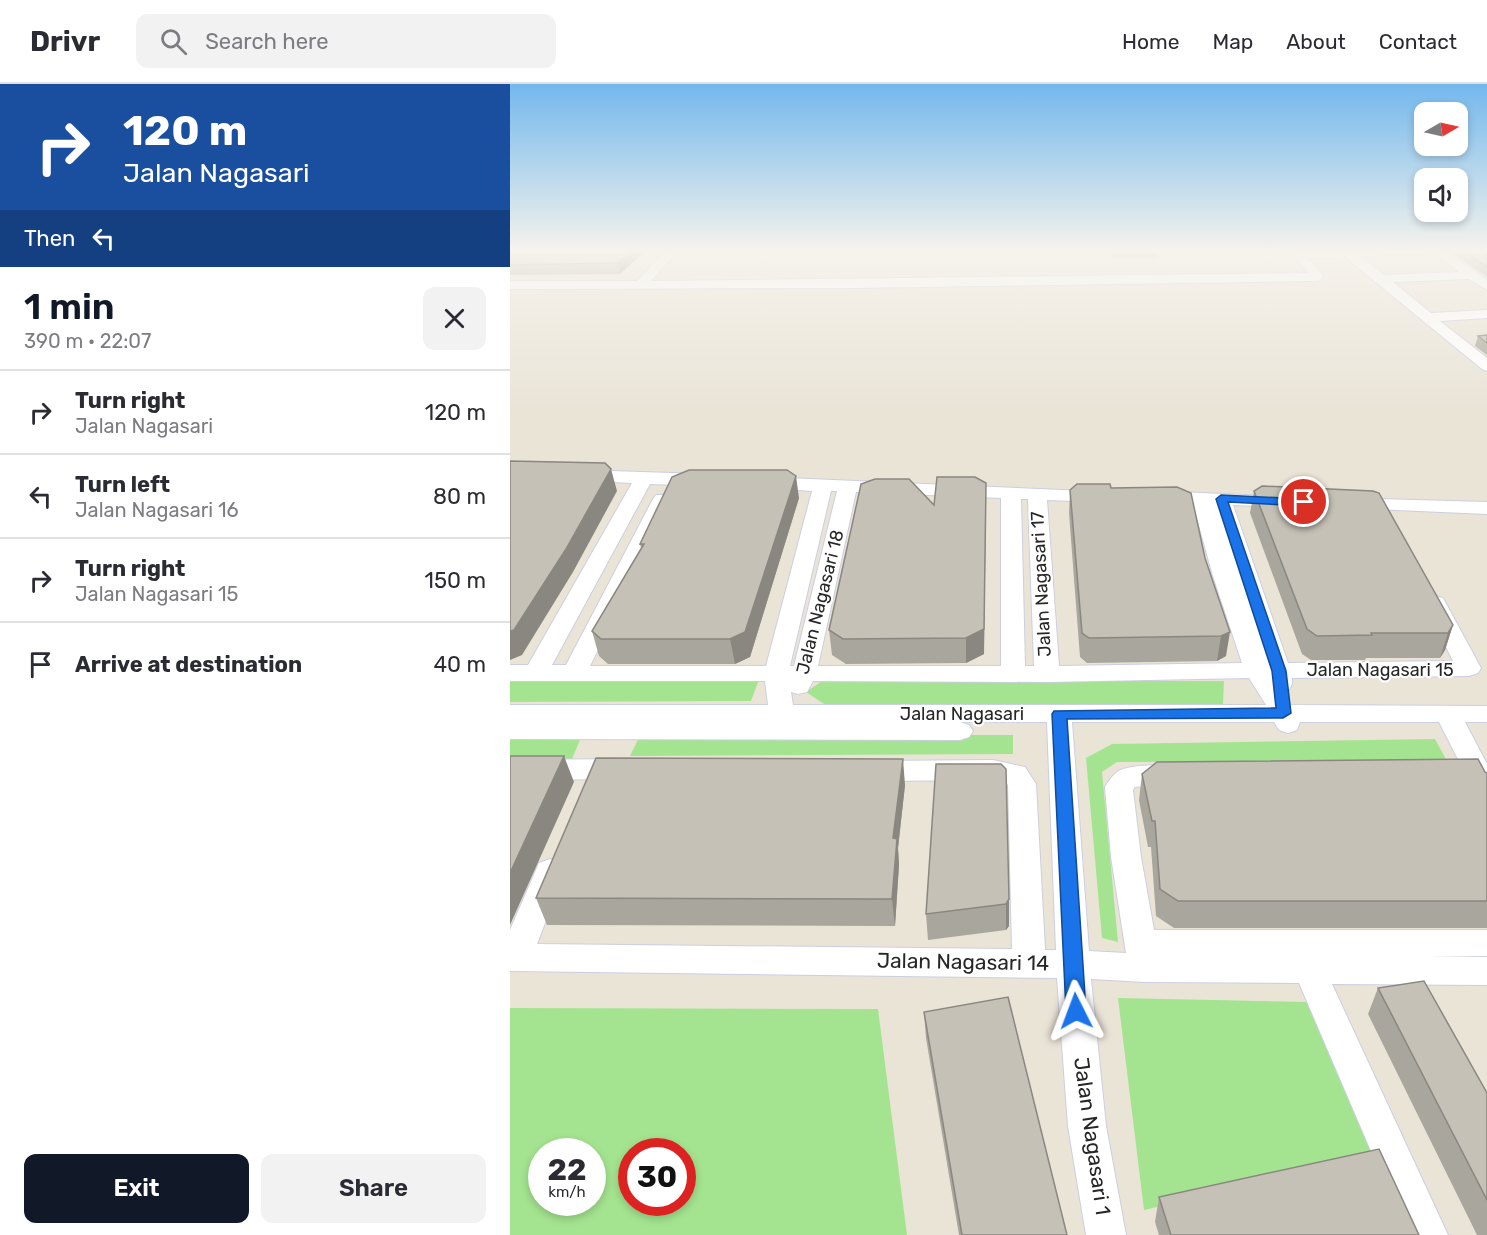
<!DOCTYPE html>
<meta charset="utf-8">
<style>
body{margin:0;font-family:Rubik,sans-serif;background:#f2f2f3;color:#2b2b33;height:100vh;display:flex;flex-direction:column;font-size:22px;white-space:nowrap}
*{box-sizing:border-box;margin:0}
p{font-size:20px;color:#7c7c81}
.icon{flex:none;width:33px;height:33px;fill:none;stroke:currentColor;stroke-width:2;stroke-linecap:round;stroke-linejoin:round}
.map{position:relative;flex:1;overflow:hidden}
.sheet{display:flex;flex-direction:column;background:#fff;width:510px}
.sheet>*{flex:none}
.banner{background:#1a4fa0;color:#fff;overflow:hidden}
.needle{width:39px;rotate:81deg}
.buttons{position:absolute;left:904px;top:18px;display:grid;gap:12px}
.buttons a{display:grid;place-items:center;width:54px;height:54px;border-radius:12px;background:#fff;box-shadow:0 3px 9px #0003;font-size:30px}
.speed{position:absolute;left:18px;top:1054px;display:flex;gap:12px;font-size:30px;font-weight:700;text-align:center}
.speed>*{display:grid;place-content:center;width:78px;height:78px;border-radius:50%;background:#fff;box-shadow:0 3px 9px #0003;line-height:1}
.speed small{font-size:15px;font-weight:400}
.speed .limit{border:9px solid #d22;background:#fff;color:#111}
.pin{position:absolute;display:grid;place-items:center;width:51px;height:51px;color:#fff;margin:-26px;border:3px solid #fff;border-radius:50%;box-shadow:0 2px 6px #0007}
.me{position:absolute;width:66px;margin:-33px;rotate:357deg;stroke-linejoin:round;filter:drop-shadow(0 0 4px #0008)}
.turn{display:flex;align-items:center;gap:21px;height:126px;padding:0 24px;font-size:27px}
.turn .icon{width:78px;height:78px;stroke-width:2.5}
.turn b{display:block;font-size:42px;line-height:51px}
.then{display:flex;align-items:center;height:57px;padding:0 24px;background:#0003;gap:12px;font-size:22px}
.round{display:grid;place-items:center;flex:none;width:63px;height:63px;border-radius:12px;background:#f2f2f3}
.headline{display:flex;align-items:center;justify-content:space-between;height:102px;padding:0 24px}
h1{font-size:36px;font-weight:600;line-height:45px;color:#111827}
.primary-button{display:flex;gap:12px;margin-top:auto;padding:12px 24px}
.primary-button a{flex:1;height:69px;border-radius:12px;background:#111827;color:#fff;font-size:24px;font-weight:600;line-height:69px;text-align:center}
.primary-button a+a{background:#f2f2f3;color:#2b2b33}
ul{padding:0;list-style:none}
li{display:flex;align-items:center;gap:18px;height:84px;padding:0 24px;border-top:2px solid #e1e1e2}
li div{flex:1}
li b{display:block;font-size:22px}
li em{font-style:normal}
header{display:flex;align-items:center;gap:36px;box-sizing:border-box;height:84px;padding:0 30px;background:#fff;border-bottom:2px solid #e1e1e2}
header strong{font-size:28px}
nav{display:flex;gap:33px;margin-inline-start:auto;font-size:21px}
.search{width:420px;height:54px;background:#f2f2f3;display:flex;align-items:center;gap:15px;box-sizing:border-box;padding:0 21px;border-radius:12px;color:#7c7c81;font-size:22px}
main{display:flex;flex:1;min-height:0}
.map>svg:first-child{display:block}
.green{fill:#a4e490;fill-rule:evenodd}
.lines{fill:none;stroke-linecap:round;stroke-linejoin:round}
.minor-casing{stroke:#cccee1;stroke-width:2}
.minor{fill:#fff;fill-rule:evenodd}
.wall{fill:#a9a69d}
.shaded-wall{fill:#8a8780}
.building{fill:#c5c1b7;stroke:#8a8780;stroke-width:1.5}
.route{fill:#1a73e8;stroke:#114b97;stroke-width:1.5}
.labels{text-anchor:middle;stroke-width:4.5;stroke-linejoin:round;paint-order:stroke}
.street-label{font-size:18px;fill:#272727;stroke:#fff}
.near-street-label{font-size:21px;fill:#272727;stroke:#fff}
</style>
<header>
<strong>Drivr</strong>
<div class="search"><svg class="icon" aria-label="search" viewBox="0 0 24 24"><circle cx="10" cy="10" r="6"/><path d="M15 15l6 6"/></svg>Search here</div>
<nav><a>Home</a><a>Map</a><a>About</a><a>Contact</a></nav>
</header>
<main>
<section class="sheet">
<div class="banner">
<div class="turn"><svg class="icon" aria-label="right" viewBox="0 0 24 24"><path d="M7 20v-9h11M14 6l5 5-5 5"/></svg><div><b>120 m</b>Jalan Nagasari</div></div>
<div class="then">Then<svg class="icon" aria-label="left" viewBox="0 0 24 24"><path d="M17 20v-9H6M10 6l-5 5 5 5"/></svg></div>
</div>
<div class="headline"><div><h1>1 min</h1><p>390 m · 22:07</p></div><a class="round"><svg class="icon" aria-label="close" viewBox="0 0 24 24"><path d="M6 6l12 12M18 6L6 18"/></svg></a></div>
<ul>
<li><svg class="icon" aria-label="right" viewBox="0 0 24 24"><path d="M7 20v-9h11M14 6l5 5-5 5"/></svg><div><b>Turn right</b><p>Jalan Nagasari</p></div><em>120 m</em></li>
<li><svg class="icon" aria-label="left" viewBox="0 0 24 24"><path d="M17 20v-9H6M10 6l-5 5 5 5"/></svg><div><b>Turn left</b><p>Jalan Nagasari 16</p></div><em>80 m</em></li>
<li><svg class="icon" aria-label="right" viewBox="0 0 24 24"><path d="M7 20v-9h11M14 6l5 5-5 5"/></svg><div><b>Turn right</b><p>Jalan Nagasari 15</p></div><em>150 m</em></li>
<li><svg class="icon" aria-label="arrive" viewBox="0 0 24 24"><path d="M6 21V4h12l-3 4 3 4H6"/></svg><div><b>Arrive at destination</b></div><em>40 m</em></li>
</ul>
<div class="primary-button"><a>Exit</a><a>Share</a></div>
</section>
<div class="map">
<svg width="977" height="1151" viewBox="0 0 977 1151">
<rect width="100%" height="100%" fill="#eae4d7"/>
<!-- green -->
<path class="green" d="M 312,597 L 714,597 L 713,621 L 317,622 L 296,608 Z
M 0,598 L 248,598 L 241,617 L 0,618 Z
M 72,651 L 62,675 L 0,675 L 0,652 Z
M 130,651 L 503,651 L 503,670 L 120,672 Z
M 925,655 L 937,677 L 607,678 L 592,688 L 608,858 L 592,854 L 576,674 L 602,660 Z
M 608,914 L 799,918 L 869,1072 L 634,1126 Z
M 0,924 L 368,925 L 397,1151 L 0,1151 ZM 32,1068 L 82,1068 L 82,1119 L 32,1119 ZM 122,1068 L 172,1068 L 172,1119 L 122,1119 Z"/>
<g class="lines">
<defs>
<path id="minor" d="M 156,166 L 168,166 L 141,197 L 799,189 L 778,166 L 920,166 L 914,170 L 851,172 L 874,191 L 949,188 L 920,166 L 934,166 L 977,196 L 977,206 L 959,195 L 883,198 L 921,229 L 977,226 L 977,234 L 930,237 L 977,274 L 977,287 L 972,285 L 835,173 L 798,174 L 813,191 L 811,196 L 806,197 L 345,204 L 0,205 L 0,197 L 127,197 Z
M 71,386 L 192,390 L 199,392 L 201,396 L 199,400 L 192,402 L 140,400 L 42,581 L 56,581 L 143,415 L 146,411 L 160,411 L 163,415 L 80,582 L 256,582 L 302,407 L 247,403 L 245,399 L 247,395 L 254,393 L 598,408 L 601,412 L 598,416 L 591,418 L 537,416 L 549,582 L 732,579 L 703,492 L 683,420 L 642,417 L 639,413 L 642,409 L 649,407 L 780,413 L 783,417 L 780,421 L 773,423 L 723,421 L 778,579 L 943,577 L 914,519 L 917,514 L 925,512 L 933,514 L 971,584 L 968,589 L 959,592 L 782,594 L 782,600 L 779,606 L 772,607 L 781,621 L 977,622 L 977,638 L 955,638 L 977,680 L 977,716 L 967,713 L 929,638 L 790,638 L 787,646 L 778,649 L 769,646 L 764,638 L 562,638 L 579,867 L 616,869 L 601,773 L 595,703 C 598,698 602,692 607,688 C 618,680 660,680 673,684 L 677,691 L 673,698 L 625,703 L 623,706 L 631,773 L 644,846 L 977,846 L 977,872 L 918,872 L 977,873 L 977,901 L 822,900 L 938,1151 L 897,1151 L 789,899 L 635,898 L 581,895 L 596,1042 L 616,1151 L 576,1151 L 558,1042 L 547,894 L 0,887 L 0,846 L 29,779 L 40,775 L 51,779 L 55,787 L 27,860 L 502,865 L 498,701 L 496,698 L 483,696 L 363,697 L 353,694 L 349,687 L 353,680 L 363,677 L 483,676 L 515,683 L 526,700 L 535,866 L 546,866 L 537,638 L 284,638 L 450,638 L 459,641 L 463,647 L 459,653 L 450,656 L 0,655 L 0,621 L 258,621 L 255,597 L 0,597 L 0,581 L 18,581 L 122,399 L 64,396 L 62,392 L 64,388 ZM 321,407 L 327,407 L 284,582 L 280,582 ZM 346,408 L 491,414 L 491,582 L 308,582 ZM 511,415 L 518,415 L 524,582 L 515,582 ZM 739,594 L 756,621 L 283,621 L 281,608 L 288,610 L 297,608 L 303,597 L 537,598 Z
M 870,415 L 977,418 L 977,430 L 863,425 L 860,421 L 863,417 Z
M 115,675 L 125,678 L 129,685 L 125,692 L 115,695 L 0,696 L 0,676 Z"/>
</defs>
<!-- minor casing -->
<use href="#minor" class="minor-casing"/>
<!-- minor -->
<use href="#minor" class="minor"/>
</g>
<!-- wall -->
<path class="wall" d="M 0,166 L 136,166 L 110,190 L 0,191 Z
M 595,166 L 648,166 L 647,174 L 603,174 L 601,167 Z
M 938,166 L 977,166 L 977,193 Z
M 977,251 L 977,271 L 965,262 L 968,252 Z
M 601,404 L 681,409 L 716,572 L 707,577 L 577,579 L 570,573 L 559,429 L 560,406 Z
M 744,407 L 943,541 L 935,566 L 930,574 L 856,574 L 855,576 L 801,576 L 792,570 L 740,429 Z
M 289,414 L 240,573 L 225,580 L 98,580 L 89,572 L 82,547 L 131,464 L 130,460 Z
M 424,421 L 476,421 L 474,570 L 456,579 L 336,580 L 322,571 L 319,546 Z
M 975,688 L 977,689 L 977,844 L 664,844 L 646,832 L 641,763 L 638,763 L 629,716 L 632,690 Z
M 395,701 L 388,764 L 389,781 L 385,842 L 37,841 L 26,814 Z
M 499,815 L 499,842 L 496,846 L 418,856 L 416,830 Z
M 868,904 L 977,1009 L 977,1151 L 967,1151 L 858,930 Z
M 414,928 L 557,1151 L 449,1151 L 416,954 Z
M 649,1113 L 909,1151 L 649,1151 L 645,1138 Z"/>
<!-- shaded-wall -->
<path class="shaded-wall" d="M 123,166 L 136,166 L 110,190 L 108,179 Z
M 101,385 L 107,407 L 63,488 L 12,571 L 0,576 L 0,547 Z
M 286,392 L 289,414 L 240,573 L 225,580 L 220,555 Z
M 476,399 L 474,570 L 456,579 L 456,554 Z
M 943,541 L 935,566 L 930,574 L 938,549 Z
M 720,548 L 716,572 L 707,577 L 711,552 Z
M 54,672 L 64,698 L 0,841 L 0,789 Z
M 393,675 L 395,701 L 388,764 L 389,781 L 385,842 L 382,815 L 383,754 Z
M 499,815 L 499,842 L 496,846 L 496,820 Z"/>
<!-- building -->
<path class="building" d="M 0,166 L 123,166 L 108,179 L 0,181 Z
M 952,166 L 977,166 L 977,183 Z
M 977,251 L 977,259 L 968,252 Z
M 0,377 L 95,379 L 101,385 L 56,465 L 4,546 L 0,547 Z
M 179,386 L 277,386 L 286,392 L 235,548 L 220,555 L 91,555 L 82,547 L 134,460 L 130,460 L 162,393 Z
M 427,393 L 465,393 L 476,399 L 474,545 L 456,554 L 333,555 L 319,546 L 351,400 L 365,395 L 399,395 L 424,421 Z
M 567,400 L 600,400 L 601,404 L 667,403 L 681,409 L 695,474 L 720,548 L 711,552 L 579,554 L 572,549 L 560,406 Z
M 752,402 L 863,407 L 869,409 L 943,541 L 938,549 L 861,549 L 862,551 L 807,552 L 797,545 L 744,407 Z
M 0,672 L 54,672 L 0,789 Z
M 86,674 L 393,675 L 383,754 L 387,755 L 382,815 L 26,814 Z
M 968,675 L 975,688 L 977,689 L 977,817 L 668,817 L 650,805 L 645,737 L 642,737 L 632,690 L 647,678 Z
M 426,680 L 491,680 L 496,685 L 499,815 L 496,820 L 416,830 Z
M 914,897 L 977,1009 L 977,1116 L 868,904 Z
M 498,913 L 557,1151 L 452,1151 L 414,928 Z
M 869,1065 L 909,1151 L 661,1151 L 649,1113 Z"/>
<!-- sky -->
<linearGradient id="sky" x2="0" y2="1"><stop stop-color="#73b8ec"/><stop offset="0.51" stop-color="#f6f3ed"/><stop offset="1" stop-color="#f6f3ed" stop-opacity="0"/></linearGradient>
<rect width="977" height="327" fill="url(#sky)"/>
<!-- route -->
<path class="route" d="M 711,411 L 794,415 L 800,418 L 794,422 L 718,418 L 776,587 L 781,629 L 773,634 L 557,635 L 576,927 L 573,933 L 566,936 L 559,933 L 556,927 L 542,630 L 544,627 L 766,624 L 762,587 L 706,415 Z"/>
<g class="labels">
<!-- street labels -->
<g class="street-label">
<text transform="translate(531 500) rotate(-93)" y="6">Jalan Nagasari 17</text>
<text transform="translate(310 518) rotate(-76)" y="6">Jalan Nagasari 18</text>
<text x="870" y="592">Jalan Nagasari 15</text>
<text x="452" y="636">Jalan Nagasari</text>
</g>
<!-- near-street labels -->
<g class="near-street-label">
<text transform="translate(453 878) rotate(1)" y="7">Jalan Nagasari 14</text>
<text transform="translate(582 1052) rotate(82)" y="7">Jalan Nagasari 1</text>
</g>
</g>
</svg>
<div class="buttons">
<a><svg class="needle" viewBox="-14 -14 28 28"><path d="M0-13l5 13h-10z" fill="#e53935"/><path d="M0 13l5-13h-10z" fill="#7c7c81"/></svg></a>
<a><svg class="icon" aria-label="sound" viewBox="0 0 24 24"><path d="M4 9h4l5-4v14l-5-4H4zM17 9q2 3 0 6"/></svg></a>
</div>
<div class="speed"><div>22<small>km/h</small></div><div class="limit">30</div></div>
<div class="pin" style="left:794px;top:418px;background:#d93025"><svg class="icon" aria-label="arrive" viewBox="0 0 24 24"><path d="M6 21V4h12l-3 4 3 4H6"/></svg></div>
<svg class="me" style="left:566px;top:927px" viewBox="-20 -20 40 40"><path d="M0-17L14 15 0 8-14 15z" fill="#1a73e8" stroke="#fff" stroke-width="4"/></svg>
</div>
</main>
